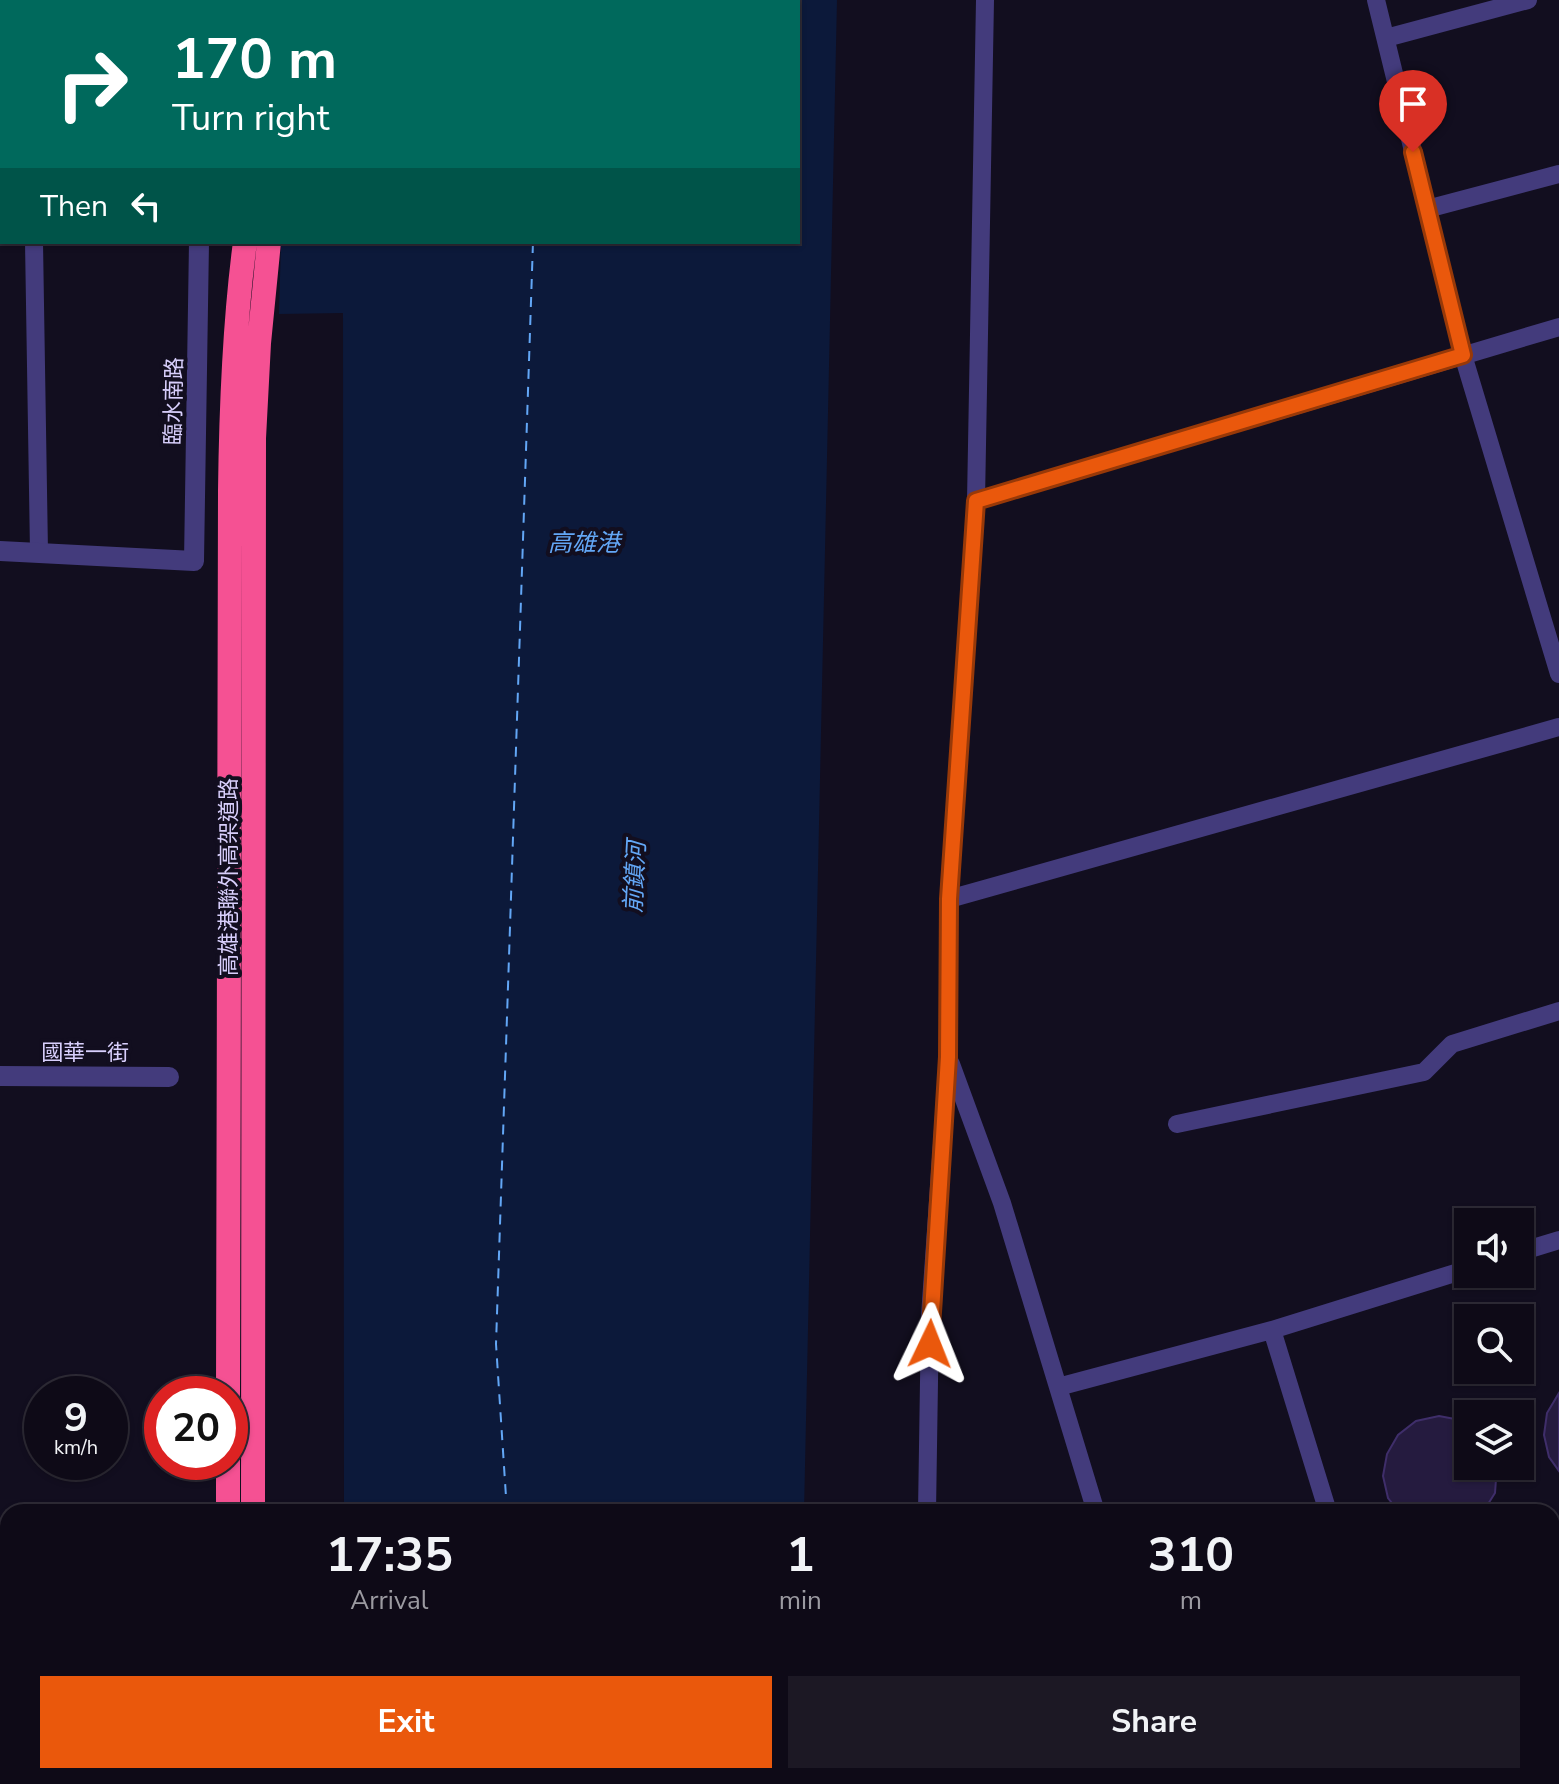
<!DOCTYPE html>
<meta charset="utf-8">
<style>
body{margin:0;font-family:"Nunito Sans","Noto Sans TC",sans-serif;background:#1c1824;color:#f1f3f6;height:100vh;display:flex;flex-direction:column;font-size:30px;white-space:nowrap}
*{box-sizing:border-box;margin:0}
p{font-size:26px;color:#9b9aa1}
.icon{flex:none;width:44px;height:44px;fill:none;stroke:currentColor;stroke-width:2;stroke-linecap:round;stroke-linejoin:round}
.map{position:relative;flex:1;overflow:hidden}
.side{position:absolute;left:0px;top:1504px;width:1560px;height:280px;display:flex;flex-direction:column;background:#0e0a17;border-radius:24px 24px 0 0;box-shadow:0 2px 6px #0004,0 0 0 2px #2e2b36}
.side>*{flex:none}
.top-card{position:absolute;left:0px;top:0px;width:800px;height:244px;box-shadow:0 2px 6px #0004,0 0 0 2px #2e2b36;background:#00695c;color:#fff;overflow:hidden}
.buttons{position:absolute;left:1454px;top:1208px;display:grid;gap:16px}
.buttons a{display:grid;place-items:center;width:80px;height:80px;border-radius:0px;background:#0e0a17;box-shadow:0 2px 6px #0004,0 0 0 2px #2e2b36;font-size:40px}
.speed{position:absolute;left:24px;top:1376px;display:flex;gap:16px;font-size:40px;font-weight:700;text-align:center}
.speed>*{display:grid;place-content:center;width:104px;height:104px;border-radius:50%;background:#0e0a17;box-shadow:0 2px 6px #0004,0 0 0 2px #2e2b36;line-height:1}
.speed small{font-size:20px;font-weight:400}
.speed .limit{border:12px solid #d22;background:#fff;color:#111}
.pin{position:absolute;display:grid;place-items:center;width:68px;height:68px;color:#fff;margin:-82px -34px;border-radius:50% 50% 50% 0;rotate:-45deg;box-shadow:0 0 8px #0007}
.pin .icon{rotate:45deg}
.me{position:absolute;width:88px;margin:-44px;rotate:2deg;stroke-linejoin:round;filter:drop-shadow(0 0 6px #0008)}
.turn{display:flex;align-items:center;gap:28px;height:168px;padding:0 40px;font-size:36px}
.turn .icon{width:104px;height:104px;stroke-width:2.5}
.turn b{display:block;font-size:56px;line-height:68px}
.then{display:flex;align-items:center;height:76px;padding:0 40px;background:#0003;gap:16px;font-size:30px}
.eta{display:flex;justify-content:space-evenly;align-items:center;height:136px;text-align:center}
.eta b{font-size:48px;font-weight:700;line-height:56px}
.button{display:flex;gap:16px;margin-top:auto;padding:16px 40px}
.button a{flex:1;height:92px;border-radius:0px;background:#ea580c;color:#fff;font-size:32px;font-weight:700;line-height:92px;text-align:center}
.button a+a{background:#1c1824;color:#f1f3f6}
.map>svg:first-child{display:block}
.water{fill:#0c193a}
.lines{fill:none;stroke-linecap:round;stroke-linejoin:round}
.ferry{stroke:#63a7f6;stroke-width:2;stroke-dasharray:10 8;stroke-linecap:butt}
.building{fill:#251b3f;stroke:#3f2e6a;stroke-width:2}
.service{stroke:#433b7c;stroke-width:18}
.minor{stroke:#433b7c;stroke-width:20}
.motorway{stroke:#f55193;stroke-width:24}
.route-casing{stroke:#983908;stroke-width:20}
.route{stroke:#ea580c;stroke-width:14}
.labels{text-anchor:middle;stroke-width:8;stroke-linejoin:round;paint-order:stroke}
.street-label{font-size:22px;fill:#d8cffc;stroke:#120e1f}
.water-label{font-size:24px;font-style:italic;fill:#63a7f6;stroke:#120e1f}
</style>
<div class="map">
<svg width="1559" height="1784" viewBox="0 0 1559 1784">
<rect width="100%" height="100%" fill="#120e1f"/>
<!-- water -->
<path class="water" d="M 288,0 L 837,0 L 804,1512 L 344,1512 L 343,313 L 279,314 L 281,242 L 798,242 L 798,2 Z
M 344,1776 L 798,1776 L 798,1784 L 344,1784 Z"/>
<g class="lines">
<!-- ferry -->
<path class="ferry" d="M 494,0 L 495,2
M 507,1512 L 496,1344 L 533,242
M 528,1776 L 529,1784"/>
</g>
<!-- building -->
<path class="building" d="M 1559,1393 L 1559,1471 L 1549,1457 L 1544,1435 L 1547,1413 Z
M 1439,1416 L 1460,1420 L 1468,1424 L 1468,1466 L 1497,1466 L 1495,1493 L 1483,1512 L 1399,1512 L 1388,1498 L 1383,1476 L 1387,1454 L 1398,1435 L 1416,1421 Z
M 1552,1664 L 1557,1686 L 1552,1712 Z
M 1306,1776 L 1377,1776 L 1365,1784 L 1320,1784 Z
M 1528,1776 L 1559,1777 L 1559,1784 L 1509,1784 Z"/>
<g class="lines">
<!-- service -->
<path class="service" d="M 30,0 L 30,2
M 1376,0 L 1463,355 L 1559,674
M 1386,38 L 1528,0
M 1427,209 L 1559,174
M 34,242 L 39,552
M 976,501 L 1559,327
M 949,899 L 1559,727
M 951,1064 L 1002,1203 L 1096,1512
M 1177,1124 L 1424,1072 L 1452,1044 L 1559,1011
M 1520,1252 L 1559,1240
M 1272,1330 L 1328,1512
M 1058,1387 L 1272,1330 L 1468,1269
M 927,1512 L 930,1316 L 948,1057 L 949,899 L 976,501 L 985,0
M 1176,1776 L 1178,1784
M 109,1784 L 109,1776
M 923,1784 L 923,1776"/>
<!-- minor -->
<path class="minor" d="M 202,2 L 202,0
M 0,551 L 194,561 L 199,242
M 0,1076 L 169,1077"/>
<!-- motorway -->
<path class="motorway" d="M 310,2 L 311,0
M 333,2 L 333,0
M 228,1394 L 230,491 C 231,407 234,325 245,242
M 228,1512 L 228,1462
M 253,1512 L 254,438 L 259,343 L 269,242
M 227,1784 L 227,1776
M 253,1784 L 253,1776"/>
</g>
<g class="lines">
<defs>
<path id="route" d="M 930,1344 L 948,1057 L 949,899 L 976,501 L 1463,355 L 1413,152"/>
</defs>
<!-- route casing -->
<use href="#route" class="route-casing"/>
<!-- route -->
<use href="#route" class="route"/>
</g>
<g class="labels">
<!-- street labels -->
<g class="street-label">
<text transform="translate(173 401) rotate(-89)" y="8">臨水南路</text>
<text transform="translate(228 877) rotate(-90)" y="8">高雄港聯外高架道路</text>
<text x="85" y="1060">國華一街</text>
</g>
<!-- water labels -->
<g class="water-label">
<text x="584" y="551">高雄港</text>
<text transform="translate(635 877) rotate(-87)" y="8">前鎮河</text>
</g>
</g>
</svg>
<div class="buttons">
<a><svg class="icon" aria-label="sound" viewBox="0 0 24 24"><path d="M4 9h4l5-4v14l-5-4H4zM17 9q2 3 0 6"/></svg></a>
<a><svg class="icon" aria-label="search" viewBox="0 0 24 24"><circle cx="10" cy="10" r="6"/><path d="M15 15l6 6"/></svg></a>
<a><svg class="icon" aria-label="layers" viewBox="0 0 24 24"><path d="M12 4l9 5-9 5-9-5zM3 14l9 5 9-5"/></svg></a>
</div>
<div class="speed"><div>9<small>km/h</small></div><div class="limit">20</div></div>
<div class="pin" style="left:1413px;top:152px;background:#d93025"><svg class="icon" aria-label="arrive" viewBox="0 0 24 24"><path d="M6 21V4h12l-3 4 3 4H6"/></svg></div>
<svg class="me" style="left:930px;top:1344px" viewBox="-20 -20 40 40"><path d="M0-17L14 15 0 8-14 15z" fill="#ea580c" stroke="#fff" stroke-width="4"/></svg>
<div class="top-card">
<div class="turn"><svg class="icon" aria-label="right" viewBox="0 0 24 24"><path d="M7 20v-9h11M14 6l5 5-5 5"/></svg><div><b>170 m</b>Turn right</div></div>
<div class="then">Then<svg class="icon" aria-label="left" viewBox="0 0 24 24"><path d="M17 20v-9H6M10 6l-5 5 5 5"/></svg></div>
</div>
<section class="side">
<div class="eta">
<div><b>17:35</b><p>Arrival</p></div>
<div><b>1</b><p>min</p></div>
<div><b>310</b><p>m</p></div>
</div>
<div class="button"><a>Exit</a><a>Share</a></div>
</section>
</div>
